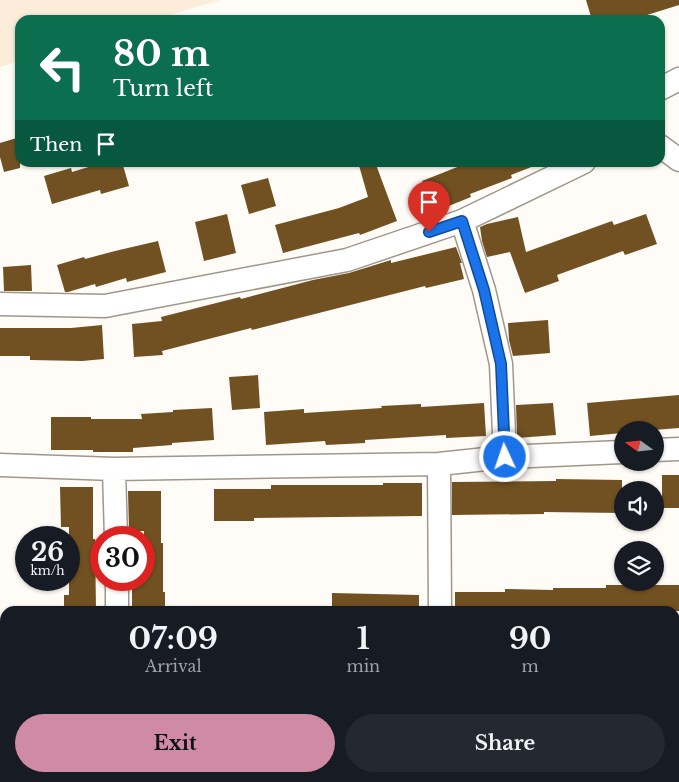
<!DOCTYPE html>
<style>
body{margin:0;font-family:"Libre Baskerville",serif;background:#242831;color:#f1f3f6;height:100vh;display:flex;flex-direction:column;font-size:19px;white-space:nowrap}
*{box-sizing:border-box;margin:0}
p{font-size:16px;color:#9ea1a6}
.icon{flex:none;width:28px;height:28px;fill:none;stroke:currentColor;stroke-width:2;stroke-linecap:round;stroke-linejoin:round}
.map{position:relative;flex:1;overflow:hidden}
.drawer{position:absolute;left:0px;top:606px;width:680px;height:176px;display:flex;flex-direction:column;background:#171b24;border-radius:15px 15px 0 0;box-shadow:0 1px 4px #0004}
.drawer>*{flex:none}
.banner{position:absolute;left:15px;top:15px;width:650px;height:152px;border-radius:15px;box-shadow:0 1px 4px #0004;background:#0b6e4f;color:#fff;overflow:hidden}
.needle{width:32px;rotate:285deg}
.buttons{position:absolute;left:614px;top:421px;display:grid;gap:10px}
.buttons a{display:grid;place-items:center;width:50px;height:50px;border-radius:50%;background:#171b24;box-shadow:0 1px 4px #0004;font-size:25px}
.speed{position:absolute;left:15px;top:526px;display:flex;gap:10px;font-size:25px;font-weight:700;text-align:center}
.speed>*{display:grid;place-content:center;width:65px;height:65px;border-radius:50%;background:#171b24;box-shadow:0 1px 4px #0004;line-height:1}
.speed small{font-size:12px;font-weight:400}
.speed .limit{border:8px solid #d22;background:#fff;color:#111}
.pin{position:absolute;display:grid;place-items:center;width:42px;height:42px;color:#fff;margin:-51px -21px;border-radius:50% 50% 50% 0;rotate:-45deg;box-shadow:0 0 5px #0007}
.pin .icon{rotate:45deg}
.me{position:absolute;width:55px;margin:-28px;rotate:357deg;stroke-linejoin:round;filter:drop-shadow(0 0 4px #0008)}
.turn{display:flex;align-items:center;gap:18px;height:105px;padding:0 15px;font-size:22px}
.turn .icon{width:65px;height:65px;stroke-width:2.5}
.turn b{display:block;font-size:35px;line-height:42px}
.then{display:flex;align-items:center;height:48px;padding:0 15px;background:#0003;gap:10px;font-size:19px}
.eta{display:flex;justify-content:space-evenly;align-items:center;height:85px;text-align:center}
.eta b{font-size:30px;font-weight:800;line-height:35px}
.button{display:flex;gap:10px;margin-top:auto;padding:10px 15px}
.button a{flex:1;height:58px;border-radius:30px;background:#cf8ba3;color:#111;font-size:20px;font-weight:800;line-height:58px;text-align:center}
.button a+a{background:#242831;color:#f1f3f6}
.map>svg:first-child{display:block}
.built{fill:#fceddb}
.building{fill:#715122}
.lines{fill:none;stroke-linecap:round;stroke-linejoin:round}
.street-casing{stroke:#a0978c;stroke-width:25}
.primary-casing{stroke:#a0978c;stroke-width:30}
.street{stroke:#fff;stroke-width:22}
.primary{stroke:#fff;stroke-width:28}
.route-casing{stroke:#114b97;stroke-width:12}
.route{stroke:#1a73e8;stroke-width:9}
</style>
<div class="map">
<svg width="679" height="782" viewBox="0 0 679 782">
<rect width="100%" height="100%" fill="#fffbf6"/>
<!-- built -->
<path class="built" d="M 0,0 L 220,0 L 154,20 L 20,20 L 20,61 L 0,67 Z"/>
<!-- building -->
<path class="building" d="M 586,0 L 679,0 L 679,5 L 631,20 L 592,20 Z
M 20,137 L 20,168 L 4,172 L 0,157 L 0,143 Z
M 105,162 L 122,162 L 129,186 L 101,194 L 100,190 L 52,204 L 44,176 L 71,168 L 72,172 Z
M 358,162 L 375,162 L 397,221 L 360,235 L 359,233 L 283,253 L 275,225 L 339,208 L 368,197 Z
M 470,162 L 539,162 L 539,164 L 511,175 L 512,178 L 470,194 L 471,197 L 434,212 L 422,181 Z
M 268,178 L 276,206 L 249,214 L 241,185 Z
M 227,214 L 236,253 L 204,261 L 195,222 Z
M 646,214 L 657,244 L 625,255 L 623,251 L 557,275 L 559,281 L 525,293 L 510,252 L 487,257 L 482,241 L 480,227 L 487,224 L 518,217 L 526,252 L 612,221 L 614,225 Z
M 158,241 L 166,272 L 127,282 L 126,278 L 96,287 L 95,284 L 68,292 L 65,292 L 57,265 L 84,257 L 85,259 L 115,251 Z
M 456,247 L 462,263 L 460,263 L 464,279 L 426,288 L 425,286 L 252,330 L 251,328 L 162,351 L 163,355 L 134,357 L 132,324 L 162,321 L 161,317 L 240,297 L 241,299 L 313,280 L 349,273 L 391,260 L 391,263 Z
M 31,265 L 32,291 L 4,291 L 3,267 Z
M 548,320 L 550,353 L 513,356 L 509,340 L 508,323 Z
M 102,325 L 104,359 L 82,361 L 30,360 L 30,356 L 0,356 L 0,328 L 71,328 Z
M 258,375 L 260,408 L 232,410 L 229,377 Z
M 679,395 L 679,428 L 654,430 L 622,430 L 622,433 L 590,436 L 587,403 Z
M 484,403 L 486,436 L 446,438 L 446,435 L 365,440 L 365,443 L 326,445 L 325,441 L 266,445 L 264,412 L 304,409 L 304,413 L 382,408 L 381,406 L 421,404 L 421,407 Z
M 553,403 L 556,435 L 517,438 L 516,405 Z
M 212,408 L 214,440 L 172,443 L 172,445 L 133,448 L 133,452 L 93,452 L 93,450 L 51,450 L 51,417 L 91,417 L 91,419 L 142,419 L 141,414 L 173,412 L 173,410 Z
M 662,475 L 679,475 L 679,508 L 662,508 Z
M 556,479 L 622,480 L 622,513 L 544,512 L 544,514 L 452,515 L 452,482 L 556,481 Z
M 383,483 L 422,483 L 422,516 L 254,518 L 254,521 L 214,521 L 214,489 L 271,489 L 271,485 L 383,485 Z
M 60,487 L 93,487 L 93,539 L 95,539 L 96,611 L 64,611 L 64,595 L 69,595 L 69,527 L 61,527 Z
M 128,491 L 161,491 L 161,543 L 163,543 L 163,592 L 165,592 L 165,611 L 132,611 L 132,580 L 144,580 L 144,531 L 129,531 Z
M 606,585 L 679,585 L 679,611 L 455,611 L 455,592 L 505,592 L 505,589 L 553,590 L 553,588 L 606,588 Z
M 332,593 L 419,595 L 419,611 L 332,611 Z"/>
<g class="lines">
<defs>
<path id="street" d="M 660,89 L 679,79
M 660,146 L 679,160
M 462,221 L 484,290 L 501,364 L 505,457
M 0,304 L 105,306 L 347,260 L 462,221 L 584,162
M 655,450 L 679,449
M 439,464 L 440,611
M 0,465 L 114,469 L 439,464 L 505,457 L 622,452
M 114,469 L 116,538
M 117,580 L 117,611
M 675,648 L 679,648
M 0,657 L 5,657
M 473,778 L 475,782"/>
<path id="primary" d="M 588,782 L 679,779"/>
</defs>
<!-- street casing -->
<use href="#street" class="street-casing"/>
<!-- primary casing -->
<use href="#primary" class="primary-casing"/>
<!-- street -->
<use href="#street" class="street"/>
<!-- primary -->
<use href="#primary" class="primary"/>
</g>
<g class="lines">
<defs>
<path id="route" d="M 429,232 L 462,221 L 484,290 L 501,364 L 505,457"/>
</defs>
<!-- route casing -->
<use href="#route" class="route-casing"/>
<!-- route -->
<use href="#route" class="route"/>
</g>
</svg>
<div class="buttons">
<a><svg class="needle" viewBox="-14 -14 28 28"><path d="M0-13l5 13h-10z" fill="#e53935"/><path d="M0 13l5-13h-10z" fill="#9ea1a6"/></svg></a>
<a><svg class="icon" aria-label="sound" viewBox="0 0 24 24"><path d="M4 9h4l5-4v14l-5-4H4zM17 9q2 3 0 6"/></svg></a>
<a><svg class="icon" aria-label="layers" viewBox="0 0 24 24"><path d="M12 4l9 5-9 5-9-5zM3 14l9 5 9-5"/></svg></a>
</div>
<div class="speed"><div>26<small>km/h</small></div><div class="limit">30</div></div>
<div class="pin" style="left:429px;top:232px;background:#d93025"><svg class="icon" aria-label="arrive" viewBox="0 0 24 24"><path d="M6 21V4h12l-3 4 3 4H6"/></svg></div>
<svg class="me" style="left:505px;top:457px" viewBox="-20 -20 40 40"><circle r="17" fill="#1a73e8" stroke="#fff" stroke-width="3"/><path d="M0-11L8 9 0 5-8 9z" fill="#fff"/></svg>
<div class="banner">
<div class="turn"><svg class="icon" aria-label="left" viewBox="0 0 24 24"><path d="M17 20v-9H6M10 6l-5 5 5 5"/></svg><div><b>80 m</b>Turn left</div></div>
<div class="then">Then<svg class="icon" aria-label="arrive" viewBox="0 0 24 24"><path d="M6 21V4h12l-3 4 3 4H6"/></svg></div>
</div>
<section class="drawer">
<div class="eta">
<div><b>07:09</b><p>Arrival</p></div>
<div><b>1</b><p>min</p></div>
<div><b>90</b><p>m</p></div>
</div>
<div class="button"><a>Exit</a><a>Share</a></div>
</section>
</div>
